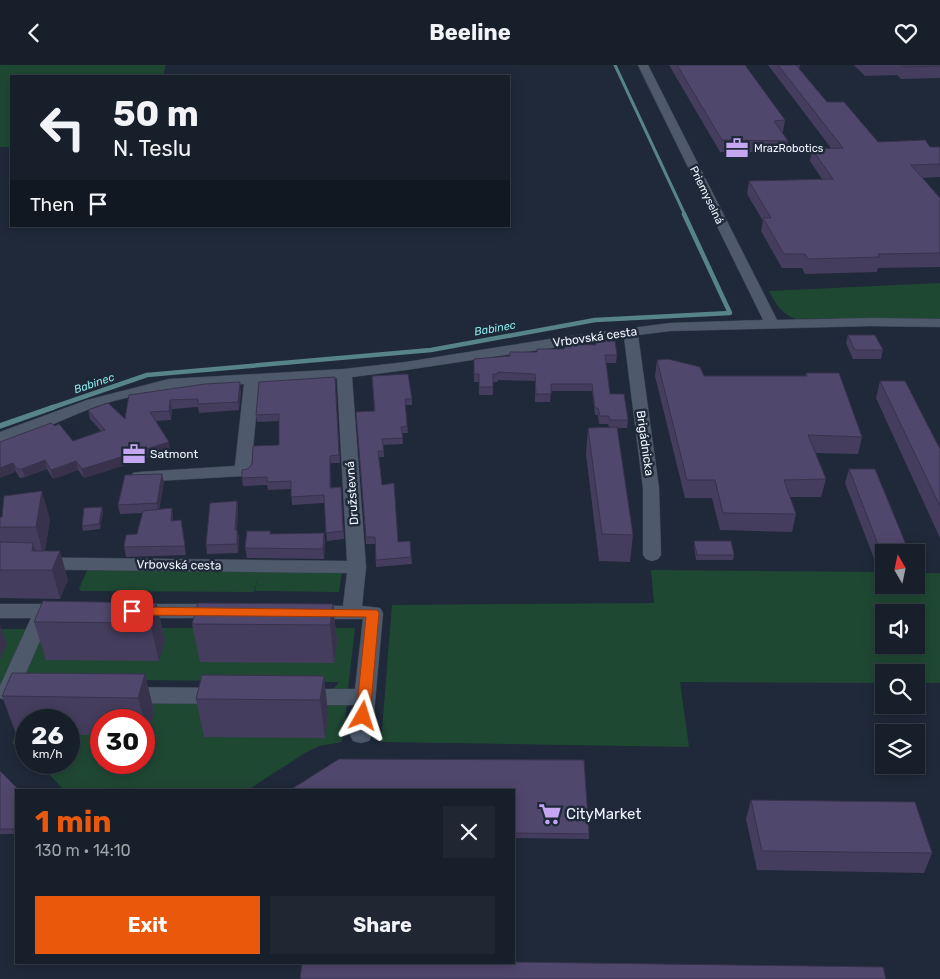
<!DOCTYPE html>
<meta charset="utf-8">
<style>
body{margin:0;font-family:Rubik,sans-serif;background:#202733;color:#f1f3f6;height:100vh;display:flex;flex-direction:column;font-size:19px;white-space:nowrap}
*{box-sizing:border-box;margin:0}
p{font-size:16px;color:#9ea2a9}
.icon{flex:none;width:28px;height:28px;fill:none;stroke:currentColor;stroke-width:2;stroke-linecap:round;stroke-linejoin:round}
.map{position:relative;flex:1;overflow:hidden}
.drawer{position:absolute;left:15px;top:724px;width:500px;height:175px;display:flex;flex-direction:column;background:#171f2b;border-radius:0px;box-shadow:0 2px 12px #0003,0 0 0 1px #363d47}
.drawer>*{flex:none}
.hud{position:absolute;left:10px;top:10px;width:500px;height:152px;border-radius:0px;box-shadow:0 2px 12px #0003,0 0 0 1px #363d47;background:#171f2b;color:#f1f3f6;overflow:hidden}
.needle{width:32px;rotate:351deg}
.fabs{position:absolute;left:875px;top:479px;display:grid;gap:10px}
.fabs a{display:grid;place-items:center;width:50px;height:50px;border-radius:0px;background:#171f2b;box-shadow:0 2px 12px #0003,0 0 0 1px #363d47;font-size:25px}
.speed{position:absolute;left:15px;top:644px;display:flex;gap:10px;font-size:25px;font-weight:700;text-align:center}
.speed>*{display:grid;place-content:center;width:65px;height:65px;border-radius:50%;background:#171f2b;box-shadow:0 2px 12px #0003,0 0 0 1px #363d47;line-height:1}
.speed small{font-size:12px;font-weight:400}
.speed .limit{border:8px solid #d22;background:#fff;color:#111}
.pin{position:absolute;display:grid;place-items:center;width:42px;height:42px;color:#fff;margin:-21px;border-radius:10px;box-shadow:0 2px 8px #0006}
.me{position:absolute;width:55px;margin:-28px;rotate:6deg;stroke-linejoin:round;filter:drop-shadow(0 0 4px #0008)}
.turn{display:flex;align-items:center;gap:18px;height:105px;padding:0 20px;font-size:22px}
.turn .icon{width:65px;height:65px;stroke-width:2.5}
.turn b{display:block;font-size:35px;line-height:42px}
.then{display:flex;align-items:center;height:48px;padding:0 20px;background:#0003;gap:10px;font-size:19px}
.round{display:grid;place-items:center;flex:none;width:52px;height:52px;border-radius:0px;background:#202733}
.summary{display:flex;align-items:center;justify-content:space-between;height:85px;padding:0 20px}
h1{font-size:30px;font-weight:700;line-height:38px;color:#ea580c}
.button{display:flex;gap:10px;margin-top:auto;padding:10px 20px}
.button a{flex:1;height:58px;border-radius:0px;background:#ea580c;color:#fff;font-size:20px;font-weight:700;line-height:58px;text-align:center}
.button a+a{background:#202733;color:#f1f3f6}
header{display:flex;justify-content:space-between;align-items:center;height:65px;padding:0 20px;background:#171f2b;font-size:22px;font-weight:700}
.map>svg:first-child{display:block}
.green{fill:#1f4833;fill-rule:evenodd}
.lines{fill:none;stroke-linecap:round;stroke-linejoin:round}
.stream-far2{stroke:#568488;stroke-width:3}
.stream-far1{stroke:#568488;stroke-width:4.5}
.stream{stroke:#568488;stroke-width:5.5}
.minor-casing{stroke:#3b4350;stroke-width:1}
.minor{fill:#4e5a6c;fill-rule:evenodd}
.wall{fill:#453d5d}
.shaded-wall{fill:#38324c}
.building{fill:#50476c;stroke:#38324c}
.route{fill:#ea580c;stroke:#983908}
.labels{text-anchor:middle;stroke-width:5;stroke-linejoin:round;paint-order:stroke}
.far-poi-label{font-size:11px;fill:#eff5fe;stroke:#1f2939;text-anchor:start}
.far-street-label{font-size:11px;fill:#eff5fe;stroke:#1f2939}
.far-water-label{font-size:11px;font-style:italic;fill:#89e9e9;stroke:#1f2939}
.street-label{font-size:12px;fill:#eff5fe;stroke:#1f2939}
.poi-label{font-size:12px;fill:#eff5fe;stroke:#1f2939;text-anchor:start}
.near-poi-label{font-size:15px;fill:#eff5fe;stroke:#1f2939;text-anchor:start}
</style>
<header><svg class="icon" aria-label="back" viewBox="0 0 24 24"><path d="M15 5l-7 7 7 7"/></svg>Beeline<svg class="icon" aria-label="heart" viewBox="0 0 24 24"><path d="M12 20l-8-8c-3-5 5-10 8-4 3-6 11-1 8 4z"/></svg></header>
<div class="map">
<svg width="940" height="914" viewBox="0 0 940 914">
<rect width="100%" height="100%" fill="#1f2939"/>
<!-- green -->
<path class="green" d="M 0,0 L 166,0 L 163,11 L 11,11 L 11,82 L 0,82 Z
M 940,218 L 940,255 L 866,253 L 796,254 C 781,249 776,239 769,226 Z
M 88,503 L 342,507 L 339,527 L 255,526 L 258,511 L 254,527 L 81,526 L 79,524 Z
M 651,505 L 884,507 L 884,520 L 916,520 L 916,508 L 940,508 L 940,618 L 916,618 L 916,608 L 884,608 L 884,618 L 680,617 L 689,682 L 381,677 L 392,540 L 654,538 ZM 884,548 L 916,548 L 916,580 L 884,580 Z
M 41,563 L 355,563 L 347,632 L 327,632 L 339,617 L 40,614 L 15,617 Z
M 0,564 L 28,564 L 0,629 Z
M 30,634 L 347,639 L 342,677 L 319,681 L 305,688 L 248,725 L 64,725 L 38,698 L 69,698 L 69,655 L 26,655 L 26,686 L 12,678 ZM 101,655 L 144,655 L 144,698 L 101,698 Z"/>
<g class="lines">
<!-- stream-far2 -->
<path class="stream-far2" d="M 615,0 L 685,150"/>
<!-- stream-far1 -->
<path class="stream-far1" d="M 51,343 L 147,310 L 431,285 L 595,255 L 730,248 L 684,149"/>
<!-- stream -->
<path class="stream" d="M 0,361 L 54,342"/>
<defs>
<path id="minor" d="M 638,0 L 648,0 L 777,255 L 871,253 L 940,254 L 940,262 L 871,261 L 670,266 L 638,270 L 659,423 L 661,490 L 658,494 L 652,496 L 646,494 L 643,490 L 643,423 L 624,272 L 406,305 L 352,312 L 366,502 L 362,541 L 380,543 L 383,548 L 372,670 L 369,676 L 361,678 L 353,676 L 350,670 L 354,640 L 302,640 L 295,637 L 292,632 L 295,627 L 302,624 L 355,624 L 363,554 L 311,554 L 304,552 L 301,547 L 304,542 L 311,540 L 343,541 L 347,508 L 0,504 L 0,492 L 347,496 L 337,313 L 259,318 L 251,406 L 249,410 L 243,411 L 139,417 L 133,416 L 131,412 L 133,408 L 139,407 L 235,401 L 244,319 C 192,322 146,325 97,341 C 65,353 33,370 0,378 L 0,367 L 87,335 L 169,314 L 344,304 L 406,297 L 556,273 L 670,258 L 763,255 Z
M 0,539 L 63,539 L 70,541 L 73,546 L 70,551 L 50,553 L 17,628 L 14,633 L 7,636 L 0,633 L 0,621 L 31,553 L 0,553 Z
M 134,539 L 218,539 L 225,541 L 228,546 L 225,551 L 218,553 L 134,553 L 127,551 L 124,546 L 127,541 Z
M 127,622 L 221,623 L 228,626 L 231,631 L 228,636 L 221,639 L 127,638 L 120,635 L 117,630 L 120,625 Z"/>
</defs>
<!-- minor casing -->
<use href="#minor" class="minor-casing"/>
<!-- minor -->
<use href="#minor" class="minor"/>
</g>
<!-- wall -->
<path class="wall" d="M 669,0 L 745,0 L 785,55 L 783,67 L 782,67 L 788,76 L 786,87 L 720,87 Z
M 768,0 L 800,0 L 799,4 L 827,37 L 878,77 L 930,82 L 940,82 L 940,112 L 922,113 L 940,133 L 940,202 L 878,203 L 877,207 L 805,209 L 802,203 L 782,203 L 761,166 L 763,156 L 747,129 L 749,116 L 822,114 L 810,96 L 812,84 L 831,83 Z
M 854,0 L 940,0 L 940,13 L 901,14 L 897,10 L 865,11 Z
M 848,270 L 883,285 L 881,294 L 853,294 L 846,278 Z
M 595,276 L 617,290 L 616,298 L 606,298 L 610,329 L 628,355 L 627,363 L 617,363 L 633,470 L 630,497 L 599,496 L 586,389 L 588,363 L 609,362 L 608,359 L 599,359 L 598,350 L 595,350 L 592,326 L 551,326 L 550,337 L 535,337 L 535,316 L 498,315 L 497,317 L 493,317 L 493,330 L 479,330 L 479,317 L 474,317 L 474,294 L 510,291 L 564,284 L 564,279 L 595,280 Z
M 657,295 L 704,311 L 805,311 L 806,308 L 862,372 L 858,389 L 815,388 L 826,414 L 821,432 L 790,432 L 796,449 L 792,467 L 720,465 L 712,433 L 685,433 L 655,311 Z
M 372,311 L 412,334 L 412,340 L 405,340 L 408,368 L 402,368 L 403,379 L 383,380 L 384,392 L 379,392 L 382,420 L 398,477 L 410,476 L 412,499 L 376,502 L 375,479 L 366,479 L 356,347 L 374,346 Z
M 335,312 L 340,398 L 330,398 L 331,423 L 341,422 L 344,474 L 327,476 L 324,438 L 292,440 L 291,424 L 268,425 L 267,420 L 243,421 L 242,413 L 248,404 L 279,380 L 279,356 L 257,357 L 256,350 Z
M 880,316 L 940,384 L 940,473 L 876,333 Z
M 241,325 L 239,345 L 199,348 L 198,342 L 172,344 L 171,355 L 155,356 L 170,386 L 84,413 L 78,405 L 53,414 L 47,404 L 25,412 L 20,413 L 16,407 L 0,377 L 73,376 L 101,366 L 90,354 L 88,345 L 125,354 L 129,330 Z
M 849,404 L 907,482 L 906,488 L 884,488 L 884,496 L 875,496 L 845,418 Z
M 164,417 L 159,445 L 172,443 L 173,455 L 181,455 L 186,490 L 126,492 L 124,482 L 137,469 L 143,448 L 120,449 L 118,440 Z
M 237,436 L 238,444 L 237,465 L 239,473 L 238,488 L 207,489 L 206,480 Z
M 102,442 L 103,446 L 100,464 L 83,466 L 82,461 Z
M 0,452 L 50,454 L 45,486 L 68,515 L 60,534 L 0,533 Z
M 324,468 L 325,478 L 324,494 L 247,493 L 245,483 Z
M 694,476 L 734,490 L 733,495 L 696,495 L 694,481 Z
M 156,538 L 165,575 L 159,596 L 46,595 L 34,557 Z
M 333,539 L 337,577 L 334,598 L 200,597 L 192,559 Z
M 145,609 L 154,647 L 148,671 L 144,671 L 144,655 L 101,655 L 101,670 L 69,670 L 69,655 L 26,655 L 26,669 L 16,669 L 2,631 Z
M 324,611 L 328,649 L 325,673 L 204,672 L 196,634 Z
M 0,706 L 16,725 L 16,769 L 0,769 Z
M 514,725 L 589,769 L 589,774 L 514,773 Z
M 751,735 L 932,788 L 924,808 L 757,805 L 746,754 Z"/>
<!-- shaded-wall -->
<path class="shaded-wall" d="M 240,317 L 241,325 L 239,345 L 238,337 Z
M 170,335 L 172,344 L 171,355 L 169,346 Z
M 169,377 L 170,386 L 84,413 L 82,404 Z
M 45,395 L 47,404 L 25,412 L 22,404 Z
M 76,396 L 78,405 L 53,414 L 51,405 Z
M 13,398 L 16,407 L 0,413 L 0,403 Z
M 162,409 L 164,417 L 158,447 L 157,438 Z
M 42,426 L 50,454 L 44,491 L 36,462 Z
M 237,436 L 238,444 L 236,473 L 235,465 Z
M 102,442 L 103,446 L 100,464 L 99,459 Z
M 172,443 L 173,453 L 172,465 L 171,456 Z
M 237,465 L 239,473 L 238,488 L 237,479 Z
M 324,468 L 325,478 L 324,494 L 323,484 Z
M 33,478 L 41,505 L 32,486 Z
M 60,486 L 68,515 L 60,534 L 52,505 Z
M 156,538 L 165,575 L 159,596 L 150,558 Z
M 333,539 L 337,577 L 334,598 L 330,560 Z
M 0,560 L 7,579 L 0,594 Z
M 145,609 L 154,647 L 148,671 L 138,633 Z
M 324,611 L 328,649 L 325,673 L 320,635 Z"/>
<!-- building -->
<path class="building" d="M 677,0 L 745,0 L 785,55 L 774,56 L 788,76 L 722,75 Z
M 778,0 L 796,0 L 827,37 L 844,37 L 878,77 L 925,75 L 930,82 L 940,82 L 940,99 L 911,100 L 940,133 L 940,188 L 878,189 L 880,192 L 808,194 L 805,189 L 784,189 L 763,153 L 771,153 L 749,116 L 833,114 L 812,84 L 843,83 Z
M 901,0 L 940,0 L 940,1 L 903,2 Z
M 848,270 L 875,270 L 883,285 L 855,285 Z
M 595,276 L 615,276 L 617,290 L 605,290 L 610,329 L 624,329 L 628,355 L 610,355 L 609,351 L 600,351 L 598,343 L 595,343 L 592,319 L 551,319 L 551,329 L 536,329 L 535,309 L 498,307 L 497,309 L 493,309 L 493,322 L 479,322 L 479,309 L 474,309 L 474,294 L 510,291 L 510,287 L 537,287 L 537,284 L 564,284 L 564,279 L 596,280 Z
M 668,294 L 700,302 L 704,311 L 807,311 L 806,308 L 839,308 L 862,372 L 808,370 L 826,414 L 784,415 L 796,449 L 723,448 L 715,415 L 687,415 L 657,295 Z
M 408,309 L 412,334 L 405,334 L 407,361 L 401,362 L 403,373 L 382,374 L 384,386 L 378,386 L 382,420 L 394,418 L 398,477 L 410,476 L 411,492 L 376,495 L 375,472 L 366,472 L 356,347 L 375,346 L 372,311 Z
M 335,312 L 339,390 L 330,391 L 330,423 L 341,422 L 343,466 L 326,468 L 324,430 L 291,432 L 291,416 L 267,417 L 267,412 L 242,413 L 242,405 L 248,404 L 252,399 L 253,381 L 279,380 L 279,349 L 256,350 L 259,317 Z
M 880,316 L 905,316 L 940,384 L 940,441 Z
M 240,317 L 238,337 L 198,339 L 198,334 L 170,335 L 169,346 L 150,347 L 169,377 L 82,404 L 76,396 L 51,405 L 45,395 L 22,404 L 17,404 L 13,398 L 0,403 L 0,377 L 51,358 L 55,361 L 59,359 L 73,376 L 105,365 L 88,345 L 108,338 L 125,354 L 129,330 L 205,319 Z
M 617,362 L 633,470 L 602,469 L 588,363 Z
M 849,404 L 875,404 L 907,482 L 879,482 Z
M 162,409 L 157,438 L 118,440 L 125,410 Z
M 42,426 L 36,462 L 0,462 L 0,452 L 2,452 L 4,431 Z
M 237,436 L 235,465 L 237,465 L 237,479 L 206,480 L 210,438 Z
M 102,442 L 99,459 L 82,461 L 84,443 Z
M 172,443 L 171,456 L 181,455 L 185,481 L 124,482 L 126,470 L 137,469 L 143,446 Z
M 247,466 L 270,466 L 270,469 L 324,468 L 323,484 L 245,483 Z
M 694,476 L 731,476 L 734,490 L 697,490 Z
M 0,477 L 33,478 L 32,486 L 60,486 L 52,505 L 0,505 Z
M 43,536 L 156,538 L 150,558 L 34,557 Z
M 198,538 L 333,539 L 330,560 L 192,559 Z
M 12,608 L 145,609 L 138,633 L 2,631 Z
M 202,610 L 324,611 L 320,635 L 196,634 Z
M 339,694 L 584,695 L 589,769 L 514,768 L 514,725 L 290,725 Z
M 0,706 L 19,725 L 16,725 L 16,760 L 15,764 L 0,764 Z
M 751,735 L 915,737 L 932,788 L 762,786 Z
M 514,897 L 883,902 L 886,914 L 300,914 L 302,898 Z"/>
<!-- route -->
<path class="route" d="M 132,542 L 377,545 L 379,548 L 370,651 L 368,655 L 363,657 L 358,655 L 356,651 L 366,552 L 132,550 L 126,546 Z"/>
<!-- icons -->
<defs>
<symbol id="office-bare" viewBox="-9 -9 18 18"><path d="M-6-3h4V-5.5h4V-3h4V5H-6ZM-1-4.5V-3h2v-1.5ZM-6 0V1H6V0Z" fill="#c5a7f1" stroke="#1f2939" stroke-width="2.5" paint-order="stroke"/></symbol>
<symbol id="supermarket-bare" viewBox="-9 -9 18 18"><path d="M-6-5.5h2.5l.6 2H6L4.5 2H-2.5L-4.4-4H-6ZM-1.5 3.2a1.3 1.3 0 1 0 .1 0ZM3 3.2a1.3 1.3 0 1 0 .1 0Z" fill="#c5a7f1" stroke="#1f2939" stroke-width="2.5" paint-order="stroke"/></symbol>
</defs>
<g fill-rule="evenodd">
<use href="#office-bare" x="721" y="67" width="32" height="32"/>
<use href="#office-bare" x="118" y="373" width="32" height="32"/>
<use href="#supermarket-bare" x="534" y="733" width="32" height="32"/>
</g>
<g class="labels">
<!-- far-poi labels -->
<g class="far-poi-label">
<text x="754" y="87">MrazRobotics</text>
</g>
<!-- far-street labels -->
<g class="far-street-label">
<text transform="translate(707 130) rotate(64)" y="4">Priemyselná</text>
</g>
<!-- far-water labels -->
<g class="far-water-label">
<text transform="translate(495 263) rotate(-10)" y="4">Babinec</text>
<text transform="translate(94 318) rotate(-19)" y="4">Babinec</text>
</g>
<!-- street labels -->
<g class="street-label">
<text transform="translate(595 272) rotate(-8)" y="4">Vrbovská cesta</text>
<text transform="translate(645 378) rotate(82)" y="4">Brigádnicka</text>
<text transform="translate(352 428) rotate(-94)" y="4">Družstevná</text>
<text transform="translate(179 500) rotate(1)" y="4">Vrbovská cesta</text>
</g>
<!-- poi labels -->
<g class="poi-label">
<text x="150" y="393">Satmont</text>
</g>
<!-- near-poi labels -->
<g class="near-poi-label">
<text x="566" y="754">CityMarket</text>
</g>
</g>
</svg>
<div class="fabs">
<a><svg class="needle" viewBox="-14 -14 28 28"><path d="M0-13l5 13h-10z" fill="#e53935"/><path d="M0 13l5-13h-10z" fill="#9ea2a9"/></svg></a>
<a><svg class="icon" aria-label="sound" viewBox="0 0 24 24"><path d="M4 9h4l5-4v14l-5-4H4zM17 9q2 3 0 6"/></svg></a>
<a><svg class="icon" aria-label="search" viewBox="0 0 24 24"><circle cx="10" cy="10" r="6"/><path d="M15 15l6 6"/></svg></a>
<a><svg class="icon" aria-label="layers" viewBox="0 0 24 24"><path d="M12 4l9 5-9 5-9-5zM3 14l9 5 9-5"/></svg></a>
</div>
<div class="speed"><div>26<small>km/h</small></div><div class="limit">30</div></div>
<div class="pin" style="left:132px;top:546px;background:#d93025"><svg class="icon" aria-label="arrive" viewBox="0 0 24 24"><path d="M6 21V4h12l-3 4 3 4H6"/></svg></div>
<svg class="me" style="left:363px;top:651px" viewBox="-20 -20 40 40"><path d="M0-17L14 15 0 8-14 15z" fill="#ea580c" stroke="#fff" stroke-width="4"/></svg>
<div class="hud">
<div class="turn"><svg class="icon" aria-label="left" viewBox="0 0 24 24"><path d="M17 20v-9H6M10 6l-5 5 5 5"/></svg><div><b>50 m</b>N. Teslu</div></div>
<div class="then">Then<svg class="icon" aria-label="arrive" viewBox="0 0 24 24"><path d="M6 21V4h12l-3 4 3 4H6"/></svg></div>
</div>
<section class="drawer">
<div class="summary"><div><h1>1 min</h1><p>130 m · 14:10</p></div><a class="round"><svg class="icon" aria-label="close" viewBox="0 0 24 24"><path d="M6 6l12 12M18 6L6 18"/></svg></a></div>
<div class="button"><a>Exit</a><a>Share</a></div>
</section>
</div>
